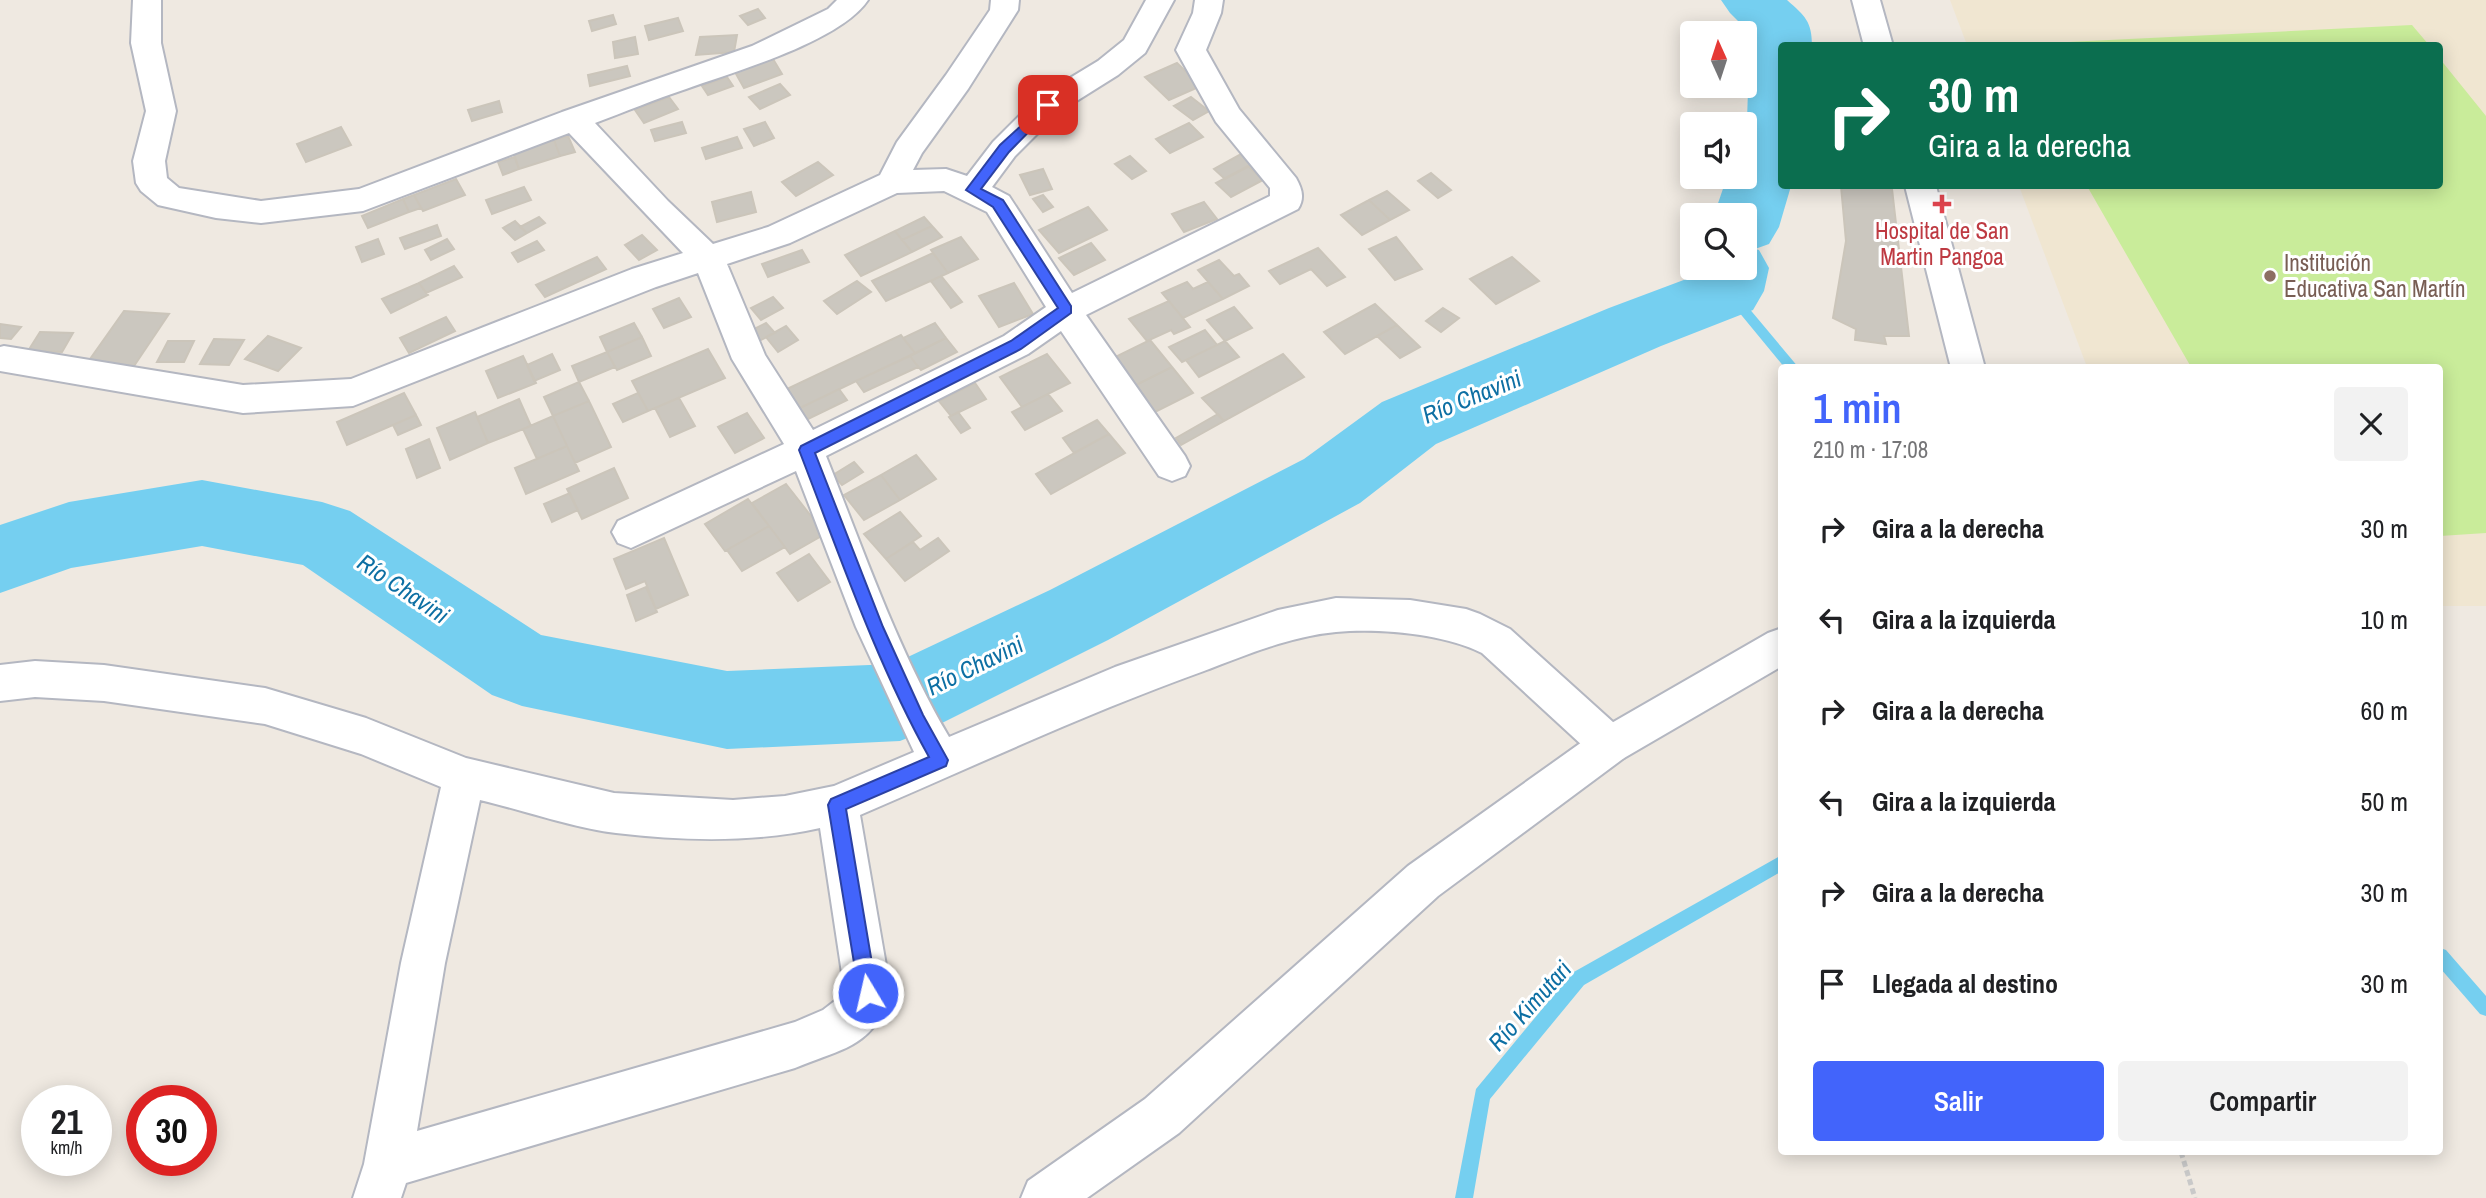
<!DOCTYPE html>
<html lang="es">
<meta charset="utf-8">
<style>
body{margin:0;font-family:"Archivo Narrow",sans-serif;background:#f2f2f2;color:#202124;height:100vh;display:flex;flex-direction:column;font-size:26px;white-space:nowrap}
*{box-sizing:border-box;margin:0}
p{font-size:23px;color:#757577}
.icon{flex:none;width:38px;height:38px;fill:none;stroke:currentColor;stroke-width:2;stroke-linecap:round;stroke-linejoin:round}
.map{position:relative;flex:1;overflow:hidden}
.side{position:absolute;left:1778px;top:364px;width:665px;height:791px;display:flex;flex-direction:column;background:#fff;border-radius:7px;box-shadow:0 4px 18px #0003}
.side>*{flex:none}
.guide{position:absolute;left:1778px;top:42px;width:665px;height:147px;border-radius:7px;box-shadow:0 4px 18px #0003;background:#0b6e4f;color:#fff;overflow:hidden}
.needle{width:46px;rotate:357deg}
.tools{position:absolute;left:1680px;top:21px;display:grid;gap:14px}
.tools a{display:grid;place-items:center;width:77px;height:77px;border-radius:7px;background:#fff;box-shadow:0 4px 18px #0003;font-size:35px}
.speed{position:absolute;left:21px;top:1085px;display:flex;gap:14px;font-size:35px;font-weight:700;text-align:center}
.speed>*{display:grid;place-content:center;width:91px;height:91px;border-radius:50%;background:#fff;box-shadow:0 4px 18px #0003;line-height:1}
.speed small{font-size:18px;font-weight:400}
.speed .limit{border:10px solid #d22;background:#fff;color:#111}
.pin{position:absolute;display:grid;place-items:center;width:60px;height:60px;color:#fff;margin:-30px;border-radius:14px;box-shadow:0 4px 10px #0006}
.me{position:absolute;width:77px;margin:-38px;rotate:351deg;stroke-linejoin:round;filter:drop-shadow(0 0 5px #0008)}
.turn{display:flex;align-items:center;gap:24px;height:147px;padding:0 35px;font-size:32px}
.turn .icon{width:91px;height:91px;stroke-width:2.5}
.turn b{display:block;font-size:49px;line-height:60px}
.round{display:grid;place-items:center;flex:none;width:74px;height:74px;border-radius:7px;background:#f2f2f2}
.headline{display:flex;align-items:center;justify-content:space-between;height:119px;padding:0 35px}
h1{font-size:42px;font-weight:600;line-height:52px;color:#4264fb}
.action{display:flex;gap:14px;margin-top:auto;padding:14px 35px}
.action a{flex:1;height:80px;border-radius:7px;background:#4264fb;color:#fff;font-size:28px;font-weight:600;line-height:80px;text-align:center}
.action a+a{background:#f2f2f2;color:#202124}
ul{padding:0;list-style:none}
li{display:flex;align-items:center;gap:21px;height:91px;padding:0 35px}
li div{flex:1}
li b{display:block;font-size:26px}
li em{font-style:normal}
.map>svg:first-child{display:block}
.education{fill:#f0e6d1}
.pitch{fill:#c9ec9a}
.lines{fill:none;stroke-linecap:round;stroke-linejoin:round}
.stream{fill:#75cff0;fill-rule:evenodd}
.river{fill:#75cff0;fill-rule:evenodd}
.building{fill:#cbc7bf;stroke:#cbc5ba;stroke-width:2}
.minor-casing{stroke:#b4b7c1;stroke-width:4}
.tertiary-casing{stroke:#b4b7c1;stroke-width:4}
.path{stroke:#c9c9c9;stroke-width:5;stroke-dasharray:6 3.5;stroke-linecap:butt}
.minor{fill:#fff;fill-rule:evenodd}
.tertiary{fill:#fff;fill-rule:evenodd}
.route{fill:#4264fb;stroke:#2b41a3;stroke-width:2}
.health-dot{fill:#e0444e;stroke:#fff;stroke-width:2.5}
.education-dot{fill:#8d6e63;stroke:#fff;stroke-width:2.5}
.labels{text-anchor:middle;stroke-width:6;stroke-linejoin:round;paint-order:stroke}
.health-label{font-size:23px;fill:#be3a42;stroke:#fff}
.education-label{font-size:23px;fill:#785e54;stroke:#fff;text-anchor:start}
.water-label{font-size:24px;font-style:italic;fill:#0d6fa3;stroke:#fff}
</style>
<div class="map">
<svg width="2486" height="1198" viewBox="0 0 2486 1198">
<rect width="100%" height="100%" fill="#efe9e1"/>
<!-- education -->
<path class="education" d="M 1950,0 L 2486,0 L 2486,606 L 2440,606 L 2440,368 L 2087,367 L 2019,186 L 2440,186 L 2440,46 L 1967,45 Z"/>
<!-- pitch -->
<path class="pitch" d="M 2412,25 L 2429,45 L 2008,45 Z
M 2440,59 L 2486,116 L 2486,533 L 2440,536 L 2440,368 L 2191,367 L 2087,186 L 2440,186 Z"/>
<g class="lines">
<!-- stream -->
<path class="stream" d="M 1728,287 L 1732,288 L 1799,368 L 1785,368 L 1724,294 L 1722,291 Z
M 1782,855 L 1782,871 L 1584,985 L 1490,1099 L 1473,1198 L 1455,1198 L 1476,1089 L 1572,973 Z
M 2440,948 L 2446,950 L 2486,996 L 2486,1016 L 2480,1014 L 2440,968 Z"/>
<!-- river -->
<path class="river" d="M 1721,0 L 1787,0 C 1805,16 1812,21 1812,46 L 1782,46 L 1782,186 L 1791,186 L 1779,227 L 1769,244 L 1755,249 L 1759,250 L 1769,268 L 1764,291 L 1753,310 L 1661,346 L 1436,444 L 1360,503 L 1108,640 L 930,729 L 900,741 L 727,749 L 522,706 L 492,695 L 303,565 L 202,546 L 71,568 L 0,593 L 0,525 L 69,502 L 202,480 L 322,502 L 350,511 L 541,635 L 727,671 L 893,664 L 1050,590 L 1304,459 L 1382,402 L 1609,308 L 1697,275 L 1699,268 L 1745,268 L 1745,215 L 1714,215 L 1727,177 L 1745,177 L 1750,33 L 1730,13 Z"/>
</g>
<!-- building -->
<path class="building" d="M 758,9 L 765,18 L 748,25 L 740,16 Z
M 613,15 L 616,24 L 592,31 L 589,21 Z
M 678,18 L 683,31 L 649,40 L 645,26 Z
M 737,35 L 734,52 L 696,55 L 700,37 Z
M 635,37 L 638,54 L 615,58 L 613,42 Z
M 773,59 L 782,74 L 744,88 L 735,72 Z
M 1177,63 L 1201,86 L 1169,100 L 1145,77 Z
M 627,66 L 630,76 L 590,86 L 588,75 Z
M 727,77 L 733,86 L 708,95 L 702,86 Z
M 780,84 L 790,95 L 760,109 L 749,97 Z
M 669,97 L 678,109 L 644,123 L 635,110 Z
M 1191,97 L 1209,111 L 1193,120 L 1174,106 Z
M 499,101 L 502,112 L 472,121 L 468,110 Z
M 682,122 L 686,133 L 655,141 L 651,130 Z
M 765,122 L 774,138 L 754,146 L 744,129 Z
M 1189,123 L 1203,137 L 1170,153 L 1156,139 Z
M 341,127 L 351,145 L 306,162 L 297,144 Z
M 568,136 L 575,152 L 560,156 L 554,140 Z
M 737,137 L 742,148 L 706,159 L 702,148 Z
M 554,140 L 560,156 L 519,169 L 513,153 Z
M 1243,153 L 1255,163 L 1225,179 L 1214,169 Z
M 1130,156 L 1146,171 L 1132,179 L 1115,164 Z
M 515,157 L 519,169 L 503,175 L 498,162 Z
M 818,162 L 833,175 L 796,196 L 782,182 Z
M 1248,166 L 1263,180 L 1231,197 L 1216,183 Z
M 1043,169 L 1052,189 L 1030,195 L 1020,175 Z
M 1431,173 L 1451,190 L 1438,198 L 1418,181 Z
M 456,179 L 465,195 L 423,211 L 414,195 Z
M 1841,186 L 1892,189 L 1909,336 L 1884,336 L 1886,344 L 1855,340 L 1856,329 L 1833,318 L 1846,241 Z
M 524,187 L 531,200 L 492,214 L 486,200 Z
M 1387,191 L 1409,210 L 1390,220 L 1369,200 Z
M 751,192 L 756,212 L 717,222 L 712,202 Z
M 414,195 L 421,208 L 409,212 L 403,199 Z
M 1043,195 L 1053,207 L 1043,212 L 1033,199 Z
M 403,199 L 409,212 L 368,228 L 362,216 Z
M 1369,200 L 1390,220 L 1362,235 L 1341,215 Z
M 1204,202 L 1217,219 L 1184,232 L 1172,214 Z
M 1088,207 L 1107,230 L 1059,253 L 1039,230 Z
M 539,217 L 545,223 L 527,233 L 520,227 Z
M 924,217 L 932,226 L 902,240 L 895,231 Z
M 515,221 L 527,233 L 515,240 L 503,228 Z
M 437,225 L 441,236 L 405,249 L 400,238 Z
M 932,226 L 942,237 L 912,252 L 902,240 Z
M 895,231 L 912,252 L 861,276 L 845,255 Z
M 642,235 L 657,250 L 639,260 L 625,245 Z
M 961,237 L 978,259 L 948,273 L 931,250 Z
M 1396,237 L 1422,269 L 1395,280 L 1369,249 Z
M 378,239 L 384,254 L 362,262 L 356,247 Z
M 447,239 L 454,249 L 431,260 L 425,250 Z
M 537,241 L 544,250 L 518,262 L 512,253 Z
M 1091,243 L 1105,260 L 1074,275 L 1059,258 Z
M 1318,248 L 1345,277 L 1327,286 L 1311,269 L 1280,284 L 1269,271 Z
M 802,250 L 809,262 L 768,277 L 762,264 Z
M 933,253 L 948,273 L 886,301 L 872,281 Z
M 597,257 L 606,269 L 545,297 L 536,285 Z
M 1512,257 L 1539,281 L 1496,304 L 1470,279 Z
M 1219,260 L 1234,276 L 1239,274 L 1249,286 L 1223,299 L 1198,270 Z
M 454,266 L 462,277 L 426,293 L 419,283 Z
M 941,276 L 962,302 L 951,308 L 931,281 Z
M 857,281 L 871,292 L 837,314 L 824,301 Z
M 1187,282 L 1193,289 L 1208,282 L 1223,299 L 1183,318 L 1162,293 Z
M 419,283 L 428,295 L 391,313 L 382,299 Z
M 1014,283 L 1033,314 L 999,327 L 979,296 Z
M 773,297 L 783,308 L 761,320 L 751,308 Z
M 679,298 L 691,317 L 664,328 L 653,309 Z
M 1169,301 L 1190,327 L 1174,334 L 1171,330 L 1147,341 L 1129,319 Z
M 1375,304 L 1397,325 L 1345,354 L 1324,332 Z
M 1234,307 L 1252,328 L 1225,341 L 1207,320 Z
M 1443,308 L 1459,318 L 1441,332 L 1426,321 Z
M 124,311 L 169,314 L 134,366 L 88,362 Z
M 446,317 L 455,331 L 409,353 L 400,338 Z
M 634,323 L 642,337 L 607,352 L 600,337 Z
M 766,323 L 775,333 L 753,344 L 744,334 Z
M 935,323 L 946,338 L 915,353 L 903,338 Z
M 0,324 L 21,327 L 11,339 L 0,338 Z
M 1397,325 L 1420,347 L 1400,358 L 1377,336 Z
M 786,326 L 798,340 L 778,352 L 766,337 Z
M 1205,330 L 1217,345 L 1182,362 L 1169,347 Z
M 40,332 L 73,333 L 62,352 L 28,351 Z
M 901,335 L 915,353 L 798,409 L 785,390 Z
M 268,336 L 301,348 L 278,371 L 245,359 Z
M 642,337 L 651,356 L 617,370 L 607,352 Z
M 946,338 L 957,352 L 921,370 L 910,356 Z
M 214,339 L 244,340 L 229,365 L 200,364 Z
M 1150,340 L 1172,367 L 1130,388 L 1109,360 Z
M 168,341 L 194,341 L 184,362 L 157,362 Z
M 1225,341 L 1239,357 L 1199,377 L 1186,360 Z
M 708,349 L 725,378 L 648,411 L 632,381 Z
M 607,352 L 615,367 L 579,382 L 572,366 Z
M 552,354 L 560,370 L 534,381 L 527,365 Z
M 1047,354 L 1070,383 L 1022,407 L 1000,377 Z
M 1283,354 L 1304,377 L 1224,421 L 1202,398 Z
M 523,356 L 536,383 L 498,398 L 486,371 Z
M 910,356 L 918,367 L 864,392 L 856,381 Z
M 1172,367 L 1193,393 L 1151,414 L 1130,388 Z
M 579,382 L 589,401 L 553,416 L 544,397 Z
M 975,383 L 986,399 L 951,416 L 939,401 Z
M 839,389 L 847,400 L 806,420 L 798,409 Z
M 404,393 L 416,415 L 347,445 L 337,422 Z
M 638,393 L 648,411 L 623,422 L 613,404 Z
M 1048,394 L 1062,411 L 1025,430 L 1012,412 Z
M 679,398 L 695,426 L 670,437 L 655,408 Z
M 519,399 L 531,426 L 488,443 L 477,417 Z
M 589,401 L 611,447 L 575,463 L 553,416 Z
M 475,412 L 488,443 L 450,460 L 437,428 Z
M 958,412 L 970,428 L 961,433 L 949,417 Z
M 747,413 L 764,438 L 735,453 L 718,427 Z
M 1218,414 L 1224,421 L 1181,445 L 1176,438 Z
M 416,415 L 421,425 L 398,435 L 393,425 Z
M 553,416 L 567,446 L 537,459 L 523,429 Z
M 1097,420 L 1109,434 L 1074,453 L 1063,438 Z
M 1109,434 L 1125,453 L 1051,494 L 1036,474 Z
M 429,439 L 440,468 L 417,478 L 406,449 Z
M 567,446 L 579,471 L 526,494 L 515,468 Z
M 916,455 L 936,479 L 900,500 L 881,475 Z
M 854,462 L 863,472 L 842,485 L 833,475 Z
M 614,468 L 628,498 L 582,519 L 567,489 Z
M 881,475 L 900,500 L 864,520 L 844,495 Z
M 786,484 L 825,534 L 790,554 L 752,503 Z
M 570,493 L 578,510 L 552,522 L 544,504 Z
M 748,499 L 769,526 L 725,551 L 705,524 Z
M 900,512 L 921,536 L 886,559 L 864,534 Z
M 769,526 L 785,547 L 742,571 L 727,550 Z
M 664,538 L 688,595 L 656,609 L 645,581 L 626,589 L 614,559 Z
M 938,538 L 949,551 L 905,581 L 886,559 L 913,542 L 920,550 Z
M 809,554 L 830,582 L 798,601 L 777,573 Z
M 646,587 L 657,612 L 636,621 L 627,595 Z"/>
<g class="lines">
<defs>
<path id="minor" d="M 133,0 L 161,0 L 161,43 L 176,111 L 165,161 L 167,178 L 179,188 L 261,201 L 359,189 L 562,112 L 752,46 L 828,9 L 837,0 L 868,0 C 840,42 733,72 686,89 C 655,99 625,112 595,123 L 668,201 L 713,244 L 768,227 L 880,175 L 897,142 L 946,75 L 990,10 L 991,0 L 1019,0 L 1018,10 L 968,89 L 922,153 L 913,170 L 946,169 L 967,176 L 993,142 L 1037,98 L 1098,61 L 1124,40 L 1146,0 L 1174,0 L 1145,53 L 1118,75 L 1059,112 L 1015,156 L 992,187 L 1009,196 L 1072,293 L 1270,196 L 1270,188 L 1216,122 L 1176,50 L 1193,13 L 1195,0 L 1223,0 L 1221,13 L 1206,50 L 1239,109 L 1296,178 C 1302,189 1305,198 1298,209 L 1086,315 L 1185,456 L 1190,466 L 1185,476 L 1172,481 L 1159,476 L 1061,331 L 1028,354 L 826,456 C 864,551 897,649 949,737 L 1115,667 L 1278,610 L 1336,598 L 1410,600 L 1466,609 L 1480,614 L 1510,629 L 1624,732 L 1630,745 L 1624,758 L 1610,764 L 1596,758 L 1482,653 C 1444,634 1380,628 1336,632 C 1291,636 1246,655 1204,671 C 1087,713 974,766 860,815 L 891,994 C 872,1048 843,1048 795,1068 L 406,1183 L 401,1198 L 353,1198 L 364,1164 L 401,963 L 441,787 L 361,754 L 265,724 L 104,701 L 35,697 L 0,701 L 0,665 L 35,661 L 104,665 L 265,688 L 366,718 L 466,758 L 614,793 L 733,800 L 785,796 L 834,786 L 914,752 L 856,627 L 796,471 L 631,548 L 618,543 L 612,532 L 618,521 L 784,444 L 732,359 L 698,273 L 656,287 L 353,406 L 243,413 L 0,371 L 0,347 L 4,346 L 243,385 L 351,379 L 632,269 L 683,253 L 569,133 L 363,211 L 261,223 L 216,218 L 158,205 L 141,191 L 136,183 L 133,161 L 146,111 L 131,43 ZM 944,191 L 987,212 L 1046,307 L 1004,336 L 813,430 L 765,355 L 727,264 L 790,243 L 897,193 ZM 480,800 C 522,810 574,828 616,833 C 684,841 753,843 820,828 L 845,993 L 823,1010 L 795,1022 L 417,1131 L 445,963 Z"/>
<path id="tertiary" d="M 1852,0 L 1880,0 L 1893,46 L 1864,46 Z
M 1905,186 L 1936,186 L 1985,368 L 1951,368 Z
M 1782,628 L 1782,666 L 1624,758 L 1438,896 L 1179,1133 L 1087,1198 L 1021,1198 L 1028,1181 L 1145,1099 L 1408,866 L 1596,732 L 1768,633 Z"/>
</defs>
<!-- minor casing -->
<use href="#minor" class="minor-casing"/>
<!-- tertiary casing -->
<use href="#tertiary" class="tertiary-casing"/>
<!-- path -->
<path class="path" d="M 2181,1152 L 2195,1198"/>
<!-- minor -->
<use href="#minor" class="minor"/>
<!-- tertiary -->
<use href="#tertiary" class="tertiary"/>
</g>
<!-- route -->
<path class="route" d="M 1048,101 L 1054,105 L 1052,108 L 1009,152 L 981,189 L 1003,200 L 1071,306 L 1071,313 L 1021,349 L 815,453 L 883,627 L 923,715 L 948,760 L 946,766 L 846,809 L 877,993 L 875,1000 L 868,1003 L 861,1000 L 859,993 L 828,805 L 831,799 L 929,757 C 875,660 839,553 799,450 L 801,446 L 1011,341 L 1058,308 L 993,207 L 966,190 L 1000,145 Z"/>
<!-- markers -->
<path class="health-dot" d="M1938.5 193.5h7v7h7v7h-7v7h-7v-7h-7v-7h7z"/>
<circle class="education-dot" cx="2270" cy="276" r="7"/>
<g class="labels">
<!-- health labels -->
<g class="health-label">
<text x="1942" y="239">Hospital de San<tspan x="1942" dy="26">Martin Pangoa</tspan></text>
</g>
<!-- education labels -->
<g class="education-label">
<text x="2284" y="271">Institución<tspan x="2284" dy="26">Educativa San Martín</tspan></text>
</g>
<!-- water labels -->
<g class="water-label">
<text transform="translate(1472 397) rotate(-22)" y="8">Río Chavini</text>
<text transform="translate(403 589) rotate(34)" y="8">Río Chavini</text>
<text transform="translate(975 666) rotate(-26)" y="8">Río Chavini</text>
<text transform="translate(1530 1006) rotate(-48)" y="8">Río Kimutari</text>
</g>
</g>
</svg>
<div class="tools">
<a><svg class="needle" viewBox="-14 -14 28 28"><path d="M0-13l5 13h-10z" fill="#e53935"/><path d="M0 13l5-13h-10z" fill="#757577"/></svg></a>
<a><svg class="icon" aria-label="sound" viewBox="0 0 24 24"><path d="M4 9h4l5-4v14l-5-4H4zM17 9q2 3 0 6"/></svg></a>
<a><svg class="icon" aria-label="search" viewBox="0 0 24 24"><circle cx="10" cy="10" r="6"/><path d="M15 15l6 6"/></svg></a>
</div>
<div class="speed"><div>21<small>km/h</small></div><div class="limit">30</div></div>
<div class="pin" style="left:1048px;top:105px;background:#d93025"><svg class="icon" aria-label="arrive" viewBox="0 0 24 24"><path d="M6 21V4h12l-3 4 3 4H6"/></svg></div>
<svg class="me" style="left:868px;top:993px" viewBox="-20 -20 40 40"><circle r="17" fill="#4264fb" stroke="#fff" stroke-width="3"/><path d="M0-11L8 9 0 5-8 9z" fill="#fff"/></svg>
<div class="guide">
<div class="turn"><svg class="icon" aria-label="right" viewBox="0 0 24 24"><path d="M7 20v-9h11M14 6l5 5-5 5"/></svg><div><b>30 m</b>Gira a la derecha</div></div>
</div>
<section class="side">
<div class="headline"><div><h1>1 min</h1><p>210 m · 17:08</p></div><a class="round"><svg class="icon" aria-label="close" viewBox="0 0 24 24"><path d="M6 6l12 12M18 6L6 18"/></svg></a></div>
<ul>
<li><svg class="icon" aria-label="right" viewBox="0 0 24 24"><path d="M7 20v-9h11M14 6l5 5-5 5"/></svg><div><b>Gira a la derecha</b></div><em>30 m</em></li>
<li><svg class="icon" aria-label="left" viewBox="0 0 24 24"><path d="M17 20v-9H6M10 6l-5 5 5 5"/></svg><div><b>Gira a la izquierda</b></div><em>10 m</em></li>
<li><svg class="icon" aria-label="right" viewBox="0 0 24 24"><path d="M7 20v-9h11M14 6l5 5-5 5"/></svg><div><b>Gira a la derecha</b></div><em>60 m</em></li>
<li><svg class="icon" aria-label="left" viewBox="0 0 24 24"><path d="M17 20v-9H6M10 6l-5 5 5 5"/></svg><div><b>Gira a la izquierda</b></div><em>50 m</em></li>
<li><svg class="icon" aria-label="right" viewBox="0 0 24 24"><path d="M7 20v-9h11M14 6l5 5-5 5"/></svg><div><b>Gira a la derecha</b></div><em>30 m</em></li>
<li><svg class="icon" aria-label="arrive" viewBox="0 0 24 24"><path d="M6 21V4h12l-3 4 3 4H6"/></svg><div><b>Llegada al destino</b></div><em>30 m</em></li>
</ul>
<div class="action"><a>Salir</a><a>Compartir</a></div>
</section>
</div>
